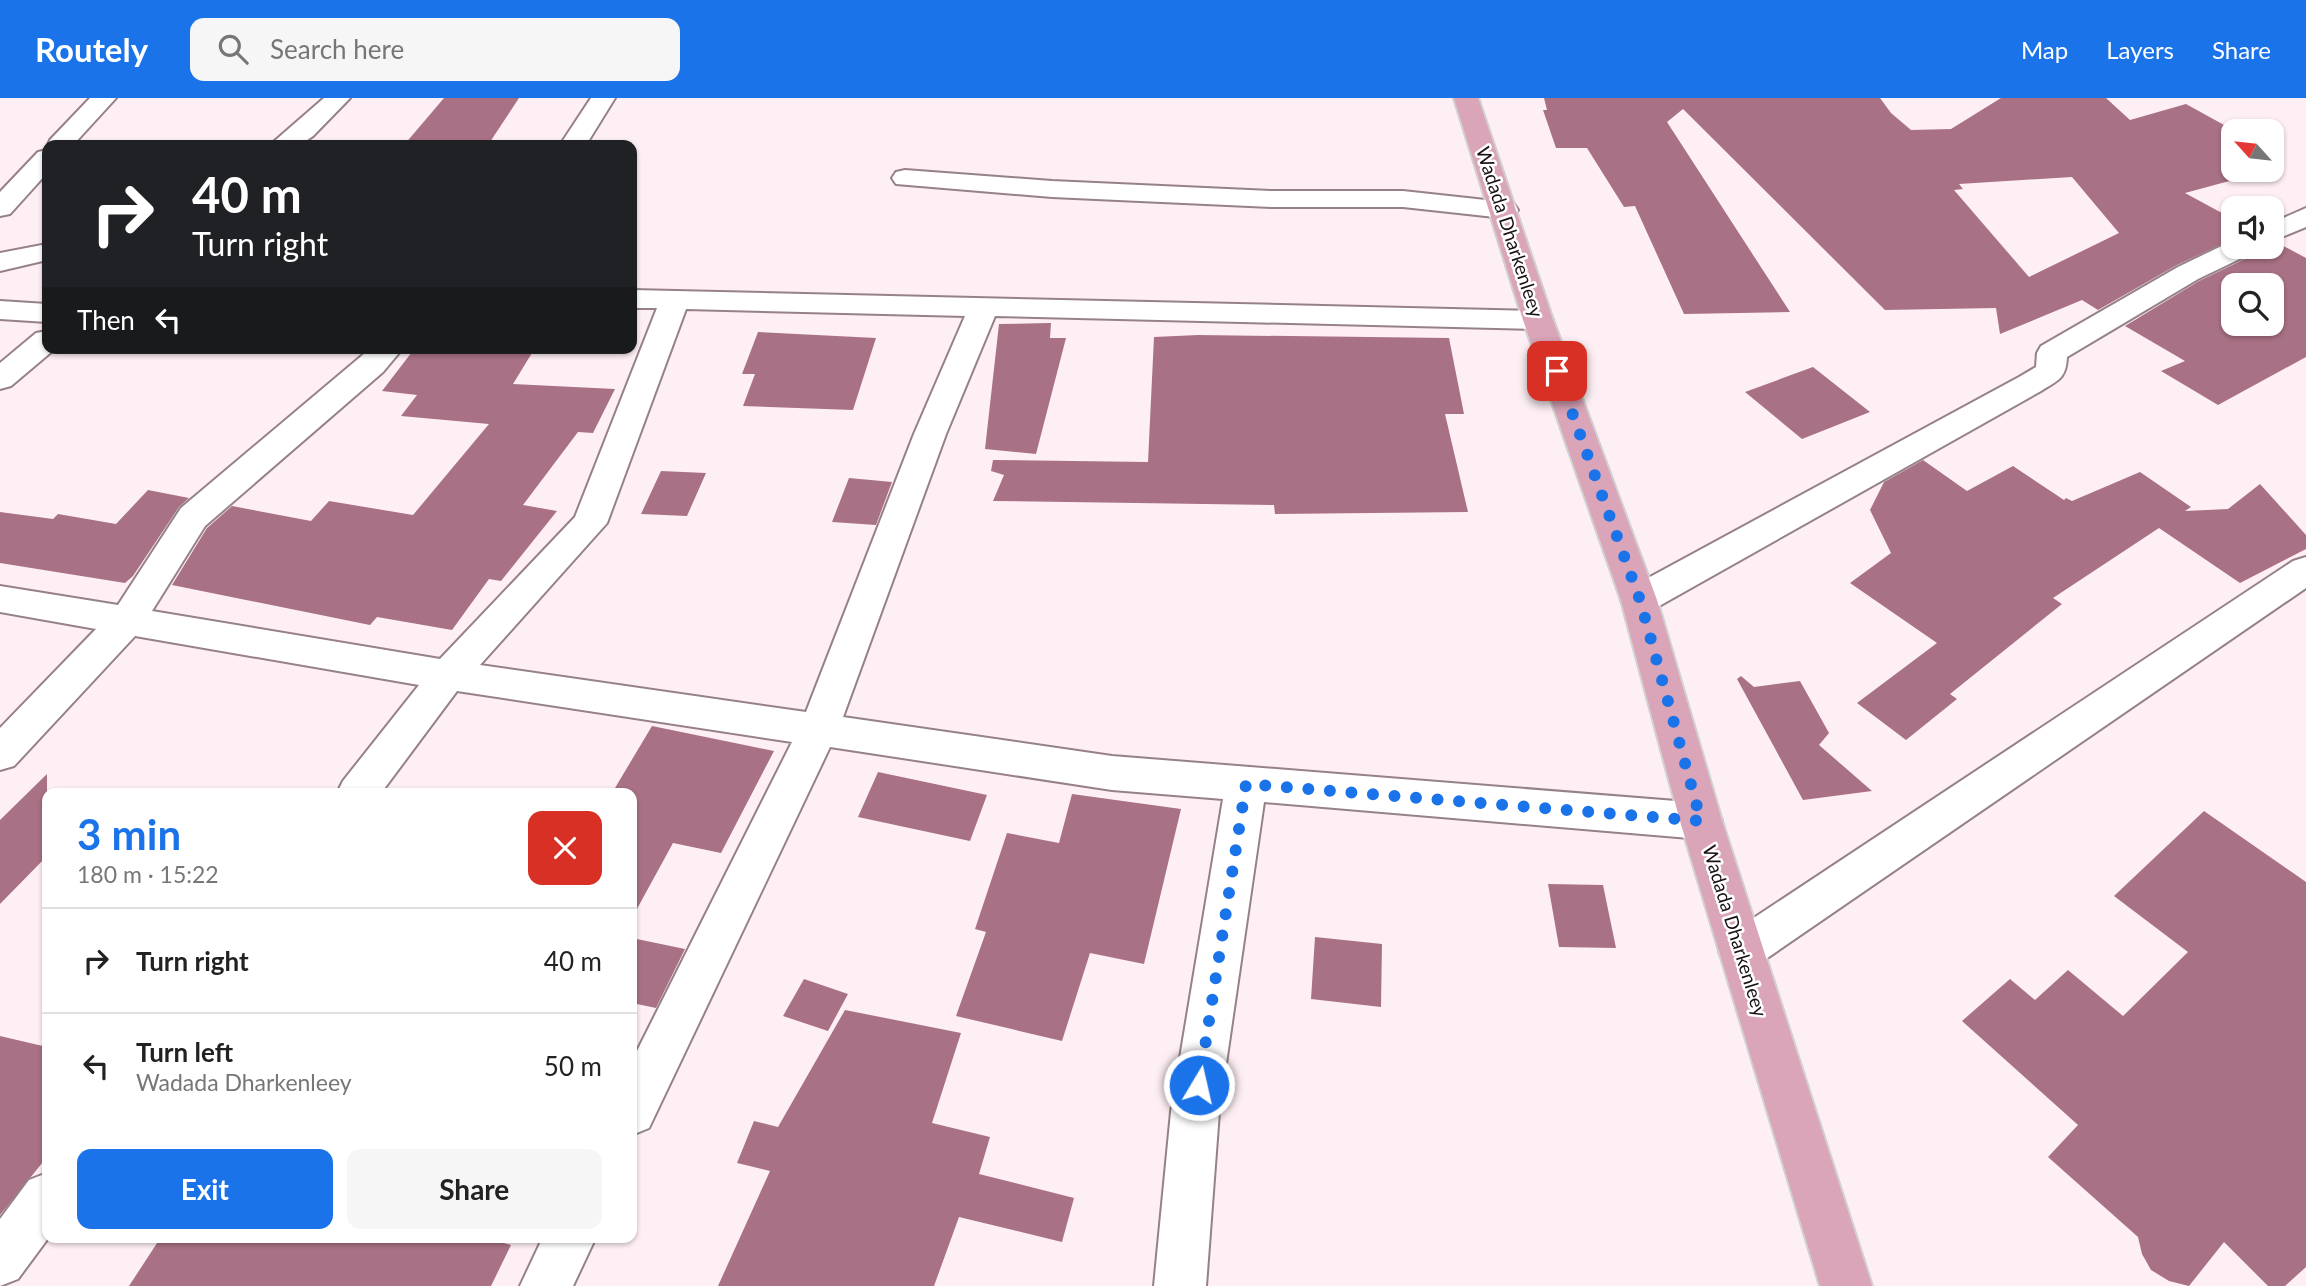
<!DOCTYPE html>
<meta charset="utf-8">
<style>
body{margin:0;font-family:Lato,sans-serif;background:#f6f6f6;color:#222;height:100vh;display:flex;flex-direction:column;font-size:26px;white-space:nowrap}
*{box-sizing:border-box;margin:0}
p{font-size:23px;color:#767676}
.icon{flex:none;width:38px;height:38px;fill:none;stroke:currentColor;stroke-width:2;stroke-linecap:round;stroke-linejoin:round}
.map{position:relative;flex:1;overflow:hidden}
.sheet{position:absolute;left:42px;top:690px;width:595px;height:455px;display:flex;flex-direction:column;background:#fff;border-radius:14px;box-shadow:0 2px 5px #0004}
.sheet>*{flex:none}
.top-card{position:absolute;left:42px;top:42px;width:595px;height:214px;border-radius:14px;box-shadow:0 2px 5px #0004;background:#202124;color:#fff;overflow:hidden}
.needle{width:46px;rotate:297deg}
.fabs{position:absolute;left:2221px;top:21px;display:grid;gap:14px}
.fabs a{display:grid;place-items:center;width:63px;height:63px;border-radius:14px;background:#fff;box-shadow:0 2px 5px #0004;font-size:35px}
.pin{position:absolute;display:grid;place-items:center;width:60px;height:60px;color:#fff;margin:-30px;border-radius:14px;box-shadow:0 4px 10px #0006}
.me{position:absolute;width:77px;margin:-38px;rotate:9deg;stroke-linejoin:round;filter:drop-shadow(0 0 5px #0008)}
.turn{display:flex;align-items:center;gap:24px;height:147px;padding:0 35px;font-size:32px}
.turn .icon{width:91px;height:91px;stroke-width:2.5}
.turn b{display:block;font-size:49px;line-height:60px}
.then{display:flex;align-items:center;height:66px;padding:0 35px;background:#0003;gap:14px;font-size:26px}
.round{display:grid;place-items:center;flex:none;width:74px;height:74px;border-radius:14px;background:#f6f6f6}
.head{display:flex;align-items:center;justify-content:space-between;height:119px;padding:0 35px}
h1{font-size:42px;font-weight:700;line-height:52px;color:#1a73e8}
.cta{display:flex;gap:14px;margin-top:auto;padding:14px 35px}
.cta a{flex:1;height:80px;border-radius:14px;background:#1a73e8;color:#fff;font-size:28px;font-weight:700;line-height:80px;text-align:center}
.cta a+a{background:#f6f6f6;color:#222}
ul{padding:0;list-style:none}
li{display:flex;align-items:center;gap:21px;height:105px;padding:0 35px;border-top:2px solid #e0e0e0}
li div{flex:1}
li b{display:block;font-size:26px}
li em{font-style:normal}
header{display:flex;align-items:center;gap:42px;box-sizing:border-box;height:98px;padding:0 35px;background:#1a73e8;color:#fff}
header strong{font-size:33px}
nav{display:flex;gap:38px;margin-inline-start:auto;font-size:24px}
.search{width:490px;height:63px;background:#f6f6f6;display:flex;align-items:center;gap:18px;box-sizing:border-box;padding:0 24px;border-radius:14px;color:#767676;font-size:26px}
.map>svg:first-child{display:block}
.building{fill:#a97185;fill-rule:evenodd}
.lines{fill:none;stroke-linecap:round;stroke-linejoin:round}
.minor-casing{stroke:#968188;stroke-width:4}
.major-casing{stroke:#d1cfd0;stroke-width:4}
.minor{fill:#fff;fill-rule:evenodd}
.major{fill:#daa4b9;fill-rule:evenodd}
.route{stroke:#1a73e8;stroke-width:12;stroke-dasharray:0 21.6}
.labels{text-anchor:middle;stroke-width:5;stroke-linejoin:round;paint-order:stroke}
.street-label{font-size:19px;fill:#191114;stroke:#fff}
</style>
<header>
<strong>Routely</strong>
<div class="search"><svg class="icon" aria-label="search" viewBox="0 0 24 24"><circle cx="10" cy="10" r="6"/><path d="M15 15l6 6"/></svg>Search here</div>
<nav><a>Map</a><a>Layers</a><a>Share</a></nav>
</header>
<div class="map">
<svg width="2306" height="1188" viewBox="0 0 2306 1188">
<rect width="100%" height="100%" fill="#feeff4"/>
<!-- building -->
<path class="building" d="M 444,0 L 519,0 L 488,47 L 404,47 Z
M 1544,0 L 1880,0 L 1891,15 L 1911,32 L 1951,31 L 2001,0 L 2106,0 L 2130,22 L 2186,6 L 2235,33 L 2233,72 L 2270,72 L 2185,95 L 2233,121 L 2233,141 L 2177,167 L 2098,212 L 2082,202 L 2000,236 L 1996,210 L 1885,212 L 1683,11 L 1667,24 L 1790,214 L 1684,216 L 1635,108 L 1624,109 L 1587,50 L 1556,50 L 1543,12 L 1547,12 ZM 2072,79 L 2119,135 L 2029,179 L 1954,92 L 1963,91 L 1959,86 Z
M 2276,144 L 2306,160 L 2306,259 L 2218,307 L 2161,273 L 2185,263 L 2125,228 L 2199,183 L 2253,157 L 2259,149 L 2272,149 L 2272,145 ZM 2233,187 L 2272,187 L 2272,226 L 2233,226 Z
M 1051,225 L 1050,240 L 1066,240 L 1036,356 L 985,351 L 999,226 Z
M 758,234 L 876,240 L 853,312 L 743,308 L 755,276 L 742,276 Z
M 1198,237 L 1449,240 L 1464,316 L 1445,316 L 1468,414 L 1275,416 L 1274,407 L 993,403 L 1004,377 L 991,373 L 993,362 L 1148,364 L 1154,239 Z
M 415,250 L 535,250 L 513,286 L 615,291 L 593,335 L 578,334 L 523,407 L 557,413 L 501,483 L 489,481 L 452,532 L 377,519 L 370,527 L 172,487 L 207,430 L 232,408 L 311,423 L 329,403 L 413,417 L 489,326 L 401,318 L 417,297 L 382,293 Z
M 1813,269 L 1870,314 L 1802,341 L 1745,294 Z
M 1923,362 L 1967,393 L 2013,368 L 2064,402 L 2066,400 L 2072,403 L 2140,374 L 2191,409 L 2185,413 L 2228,411 L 2260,386 L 2306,437 L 2306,451 L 2240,485 L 2159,430 L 2053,500 L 2062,506 L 1950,596 L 1957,601 L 1906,642 L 1857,605 L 1937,545 L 1850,485 L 1891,455 L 1870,412 L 1884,384 Z
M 661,373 L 706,375 L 687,418 L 641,416 Z
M 849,380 L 892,384 L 876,427 L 832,424 Z
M 148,392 L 189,400 L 179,409 L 133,478 L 125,485 L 0,465 L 0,414 L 53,421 L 58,416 L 116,426 Z
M 1741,578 L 1754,589 L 1800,583 L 1829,635 L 1819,647 L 1872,693 L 1803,702 L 1737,581 Z
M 652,628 L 774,653 L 721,755 L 673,745 L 632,820 L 632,695 L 612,695 Z
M 878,674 L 987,697 L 970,743 L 858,719 Z
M 47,676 L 47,758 L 0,806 L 0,722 Z
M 1072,696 L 1181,711 L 1144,866 L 1090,855 L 1062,943 L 956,918 L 986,834 L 975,831 L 1007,735 L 1059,745 Z
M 2204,713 L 2306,784 L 2306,1169 L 2285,1188 L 2268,1188 L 2224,1144 L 2189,1188 L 2169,1183 L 2151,1172 L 2142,1156 L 2138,1139 L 2048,1059 L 2078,1027 L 1962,923 L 2010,881 L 2035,902 L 2068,872 L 2123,918 L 2188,854 L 2114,798 Z
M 1548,786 L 1603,787 L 1616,850 L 1559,849 Z
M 1315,839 L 1382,846 L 1381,909 L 1311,901 Z
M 632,840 L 685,851 L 656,910 L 632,905 Z
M 804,881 L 848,896 L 828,933 L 783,918 Z
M 845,912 L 961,935 L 932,1025 L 990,1039 L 979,1076 L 1074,1100 L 1062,1144 L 959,1119 L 934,1188 L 718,1188 L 770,1073 L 737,1065 L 754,1023 L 778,1029 Z
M 0,938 L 47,949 L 47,1059 L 0,1117 Z
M 161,1139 L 482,1139 L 511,1147 L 491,1188 L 129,1188 Z"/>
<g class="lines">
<defs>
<path id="minor" d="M 90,0 L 116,0 L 73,47 L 47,49 L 50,42 Z
M 324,0 L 350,0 L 313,38 L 300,47 L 270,47 Z
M 591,0 L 615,0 L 586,47 L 560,47 Z
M 47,52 L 47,75 L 10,116 L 0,118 L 0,94 L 38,54 Z
M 905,72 L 1052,83 L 1271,93 L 1403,93 L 1504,104 L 1514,106 L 1518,112 L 1514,118 L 1504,120 L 1403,109 L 1271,109 L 1052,99 L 896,86 L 892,80 L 896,74 Z
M 2306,110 L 2306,129 L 2272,143 L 2272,125 Z
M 2232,143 L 2233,149 L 2256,149 L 2252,155 L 2198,181 L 2067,259 C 2066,281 2058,282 2041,293 L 1652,512 L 1639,516 L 1626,512 L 1621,502 L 1626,492 L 2019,279 L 2036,269 L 2037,255 L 2041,248 L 2178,169 Z
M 47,146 L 47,162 L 0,173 L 0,155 Z
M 632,192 L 1538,213 L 1549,216 L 1553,222 L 1549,228 L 1538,231 L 995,218 L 946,336 L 843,619 L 1112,658 L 1701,705 L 1716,711 L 1722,723 L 1716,735 L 1701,741 L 1264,704 L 1219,1014 L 1206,1188 L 1154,1188 L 1171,1014 L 1223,701 L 1112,692 L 830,649 L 649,1030 L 632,1037 L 632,963 L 792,644 L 457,593 L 381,695 L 337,695 L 343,683 L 419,587 L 135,538 L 14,668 L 0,672 L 0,630 L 96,531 L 0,514 L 0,488 L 118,507 L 181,410 L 371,250 L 403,250 L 383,274 L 205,428 L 152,513 L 440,561 L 575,419 L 657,210 L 632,210 ZM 686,211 L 965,218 L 914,336 L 806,614 L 480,567 L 607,425 Z
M 0,203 L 47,206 L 47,224 L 0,221 Z
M 47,233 L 47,250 L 56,250 L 11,288 L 0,291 L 0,265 L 36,235 Z
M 2306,459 L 2306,490 L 1757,867 L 1741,873 L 1725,867 L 1719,853 L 1725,839 L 2293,463 Z
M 47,1075 L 49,1139 L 18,1181 L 0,1188 L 0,1121 L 29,1082 Z
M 543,1139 L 596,1139 L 573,1188 L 520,1188 Z"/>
<path id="major" d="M 1454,0 L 1478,0 L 1553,222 L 1657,502 L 1722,723 L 1872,1188 L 1820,1188 L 1680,723 L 1621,502 L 1523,222 Z"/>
</defs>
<!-- minor casing -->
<use href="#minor" class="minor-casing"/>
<!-- major casing -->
<use href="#major" class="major-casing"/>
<!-- minor -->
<use href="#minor" class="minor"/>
<!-- major -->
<use href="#major" class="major"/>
</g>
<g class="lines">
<!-- route -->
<path class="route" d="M 1199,987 L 1246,686 L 1701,723 L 1640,502 L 1557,273"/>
</g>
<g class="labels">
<!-- street labels -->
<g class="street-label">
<text transform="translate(1510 134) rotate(72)" y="7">Wadada Dharkenleey</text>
<text transform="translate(1735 833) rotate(73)" y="7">Wadada Dharkenleey</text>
</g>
</g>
</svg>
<div class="fabs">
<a><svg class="needle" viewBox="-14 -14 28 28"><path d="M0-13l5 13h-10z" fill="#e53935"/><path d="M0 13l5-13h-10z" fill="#767676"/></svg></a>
<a><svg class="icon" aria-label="sound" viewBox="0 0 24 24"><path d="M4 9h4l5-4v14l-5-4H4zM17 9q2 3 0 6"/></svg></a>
<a><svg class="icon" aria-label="search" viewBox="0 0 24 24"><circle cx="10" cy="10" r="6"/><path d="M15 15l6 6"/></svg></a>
</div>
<div class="pin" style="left:1557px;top:273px;background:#d93025"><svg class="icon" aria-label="arrive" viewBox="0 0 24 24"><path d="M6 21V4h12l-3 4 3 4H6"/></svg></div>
<svg class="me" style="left:1199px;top:987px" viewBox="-20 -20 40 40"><circle r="17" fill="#1a73e8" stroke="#fff" stroke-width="3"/><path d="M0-11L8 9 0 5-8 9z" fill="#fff"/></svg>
<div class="top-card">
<div class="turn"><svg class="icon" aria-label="right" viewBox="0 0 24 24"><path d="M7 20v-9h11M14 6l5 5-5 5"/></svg><div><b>40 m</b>Turn right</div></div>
<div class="then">Then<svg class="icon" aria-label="left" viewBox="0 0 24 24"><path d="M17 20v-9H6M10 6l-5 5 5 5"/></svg></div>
</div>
<section class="sheet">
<div class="head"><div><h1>3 min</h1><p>180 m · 15:22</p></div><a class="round" style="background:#d93025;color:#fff"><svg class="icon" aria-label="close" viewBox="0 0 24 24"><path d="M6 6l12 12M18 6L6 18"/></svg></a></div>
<ul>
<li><svg class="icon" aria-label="right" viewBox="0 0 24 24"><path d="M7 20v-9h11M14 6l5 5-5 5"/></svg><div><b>Turn right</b></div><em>40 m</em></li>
<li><svg class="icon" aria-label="left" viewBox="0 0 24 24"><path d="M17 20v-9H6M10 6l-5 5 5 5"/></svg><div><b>Turn left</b><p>Wadada Dharkenleey</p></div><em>50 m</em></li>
</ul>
<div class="cta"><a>Exit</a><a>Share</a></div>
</section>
</div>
